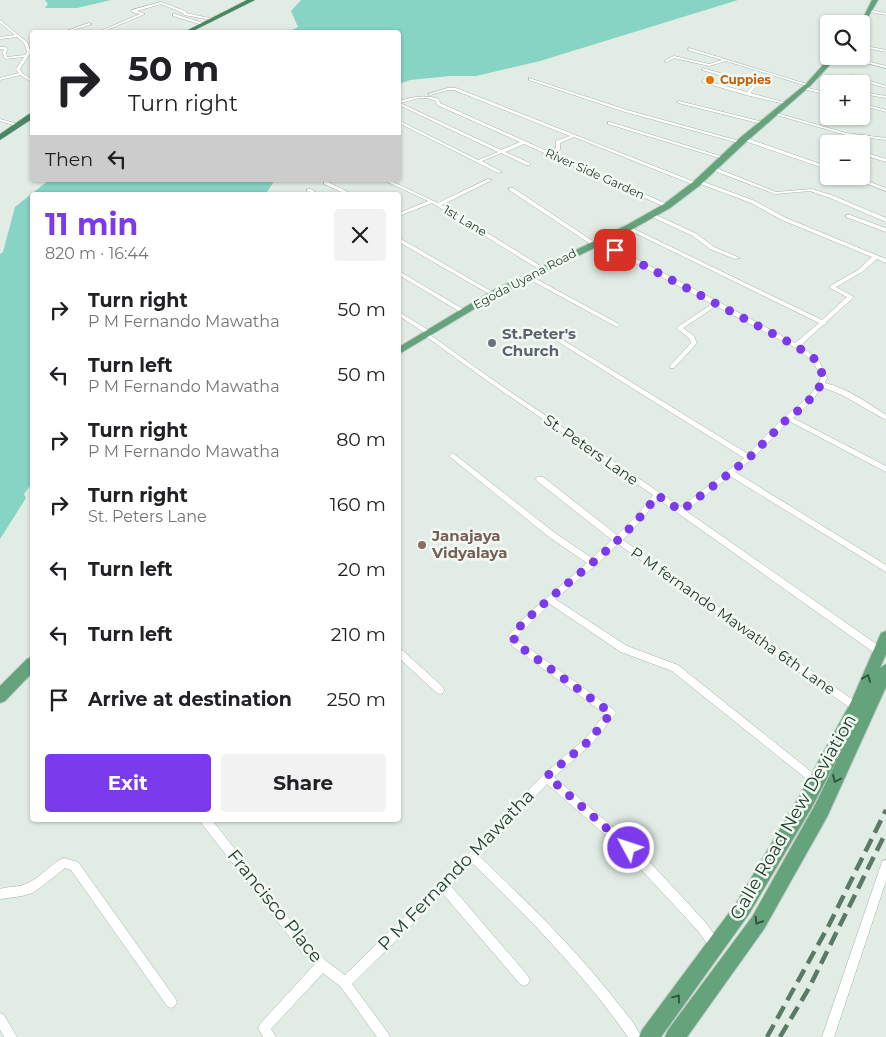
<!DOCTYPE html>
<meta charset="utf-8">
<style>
body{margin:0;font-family:Montserrat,sans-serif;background:#f2f2f2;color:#202124;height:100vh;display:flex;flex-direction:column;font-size:19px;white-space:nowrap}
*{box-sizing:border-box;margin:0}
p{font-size:16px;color:#757577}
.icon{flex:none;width:28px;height:28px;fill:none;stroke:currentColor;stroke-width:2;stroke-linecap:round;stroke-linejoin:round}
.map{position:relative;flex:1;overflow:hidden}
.side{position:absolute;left:30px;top:192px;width:371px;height:630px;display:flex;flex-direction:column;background:#fff;border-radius:5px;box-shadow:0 1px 4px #0004}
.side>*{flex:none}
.top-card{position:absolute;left:30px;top:30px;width:371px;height:152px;border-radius:5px;box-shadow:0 1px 4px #0004;background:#fff;color:#202124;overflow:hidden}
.buttons{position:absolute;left:820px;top:15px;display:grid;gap:10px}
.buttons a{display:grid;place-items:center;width:50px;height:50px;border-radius:5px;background:#fff;box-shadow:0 1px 4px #0004;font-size:25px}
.pin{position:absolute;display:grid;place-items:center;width:42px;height:42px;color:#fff;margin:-21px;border-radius:10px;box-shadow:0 2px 8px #0006}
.me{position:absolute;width:55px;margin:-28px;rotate:310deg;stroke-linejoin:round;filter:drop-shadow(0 0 4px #0008)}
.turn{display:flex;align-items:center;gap:18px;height:105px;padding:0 15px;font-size:22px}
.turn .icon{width:65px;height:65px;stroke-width:2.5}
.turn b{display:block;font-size:35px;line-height:42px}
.then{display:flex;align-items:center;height:48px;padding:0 15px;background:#0003;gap:10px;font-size:19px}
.round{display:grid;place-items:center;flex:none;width:52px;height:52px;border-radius:5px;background:#f2f2f2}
.summary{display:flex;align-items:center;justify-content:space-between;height:85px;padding:0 15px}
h1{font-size:30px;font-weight:700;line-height:38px;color:#7c3aed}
.button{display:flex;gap:10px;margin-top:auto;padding:10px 15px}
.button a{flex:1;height:58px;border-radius:5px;background:#7c3aed;color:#fff;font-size:20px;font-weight:700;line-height:58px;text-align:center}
.button a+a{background:#f2f2f2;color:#202124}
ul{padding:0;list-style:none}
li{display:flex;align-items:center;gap:15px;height:65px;padding:0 15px}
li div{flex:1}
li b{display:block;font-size:19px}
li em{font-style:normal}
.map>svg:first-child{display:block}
.water{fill:#87d3c4}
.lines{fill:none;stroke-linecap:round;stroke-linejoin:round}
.minor-casing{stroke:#a4b4a9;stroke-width:1}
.primary-casing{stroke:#c1c9c4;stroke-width:2}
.trunk-casing{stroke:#c1c9c4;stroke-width:1}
.minor{fill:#fff;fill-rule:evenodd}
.primary{fill:#64a37c;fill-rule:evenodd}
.trunk{fill:#488762;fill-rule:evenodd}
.rail{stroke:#5b7a66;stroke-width:4.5;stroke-dasharray:14 7;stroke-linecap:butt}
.oneway{stroke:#325740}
.route{stroke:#7c3aed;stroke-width:9;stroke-dasharray:0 16.2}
.food-dot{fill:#e8710a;stroke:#f2f9f3;stroke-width:2}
.worship-dot{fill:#6b7280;stroke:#f2f9f3;stroke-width:2}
.education-dot{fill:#8d6e63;stroke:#f2f9f3;stroke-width:2}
.labels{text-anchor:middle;stroke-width:5;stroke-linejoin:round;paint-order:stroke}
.far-food-label{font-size:12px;font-weight:bold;fill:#c56008;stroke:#f2f9f3;text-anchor:start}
.far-street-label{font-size:12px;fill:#213e2c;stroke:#f2f9f3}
.worship-label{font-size:15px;font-weight:bold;fill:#5b616d;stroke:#f2f9f3;text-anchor:start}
.street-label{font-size:15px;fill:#213e2c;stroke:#f2f9f3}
.education-label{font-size:15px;font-weight:bold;fill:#785e54;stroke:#f2f9f3;text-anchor:start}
.near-street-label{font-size:18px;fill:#213e2c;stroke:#f2f9f3}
</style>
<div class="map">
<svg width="886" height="1037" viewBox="0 0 886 1037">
<rect width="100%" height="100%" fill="#e1ece4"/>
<!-- water -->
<path class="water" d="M 45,0 L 111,0 L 77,8 L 45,8 L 48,4 Z
M 301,0 L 738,0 L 540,61 L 476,76 L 450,76 L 410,80 L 399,84 L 399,32 L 288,32 L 298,27 L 291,11 Z
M 49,180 L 275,180 L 265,195 L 32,195 L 32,483 L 24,494 L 26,498 L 0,539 L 0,254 L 3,252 L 15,207 Z"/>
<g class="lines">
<defs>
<path id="minor" d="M 161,2 L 185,11 L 186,13 L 214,19 L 212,20 L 184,15 L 183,13 L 161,4 L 137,11 L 145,14 L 102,32 L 98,32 L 140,14 L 132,12 L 132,10 Z
M 870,10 L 886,13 L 886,15 L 870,12 Z
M 173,14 L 175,14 L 206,24 L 203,25 L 173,16 Z
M 0,20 L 27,42 L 31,52 L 20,69 L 22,73 L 32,80 L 32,82 L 20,75 L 0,80 L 0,78 L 19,73 L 16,69 L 24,57 L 5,59 L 2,52 L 5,50 L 0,49 L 0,47 L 5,47 L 8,49 L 6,52 L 7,57 L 25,55 L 27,52 L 24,43 L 17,37 L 0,39 L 0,37 L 15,35 L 0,23 Z
M 89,23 L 92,24 L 67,32 L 63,32 Z
M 861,45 L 886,50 L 886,52 L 861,47 Z
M 689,48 L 810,85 L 807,86 L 726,61 L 709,66 L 674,58 L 667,62 L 664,61 L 674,56 L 709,64 L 722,60 L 688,50 Z
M 839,56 L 846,56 L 886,66 L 886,68 Z
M 703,68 L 757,84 L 757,86 L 750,93 L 787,103 L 785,104 L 746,95 L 702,82 L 703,80 L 747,92 L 753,85 L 702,70 Z
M 851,75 L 886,86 L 886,88 L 851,77 Z
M 529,78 L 627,110 L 743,142 L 739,143 L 625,112 L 529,80 Z
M 804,87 L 829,93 L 829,95 L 803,89 L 802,88 Z
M 448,88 L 456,88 L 697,183 L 697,181 L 701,181 L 755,201 L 786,218 L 886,259 L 886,263 L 877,259 L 862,272 L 836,287 L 854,297 L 826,322 L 826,324 L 823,325 L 800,346 L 818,359 L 827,378 L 825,383 C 847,388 868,403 886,415 L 886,420 L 842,395 L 822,387 L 811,402 L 793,418 L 886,466 L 886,472 L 789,421 L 751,460 L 735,472 L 886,565 L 886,572 L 730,476 L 686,511 L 882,648 L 883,651 L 882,654 L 879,655 L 876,654 L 658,499 L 644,517 L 623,540 L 859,704 L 861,707 L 859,710 L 856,711 L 853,710 L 618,544 L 596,565 L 555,599 L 627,646 L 678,665 L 819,778 L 821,781 L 819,784 L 816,786 L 813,784 L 672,671 L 621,652 L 550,604 L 518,636 L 519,641 L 614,710 L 616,713 L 592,744 L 554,777 L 633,844 L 706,923 L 722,946 L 720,950 L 716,952 L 712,950 L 698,931 L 625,852 L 547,784 L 480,857 C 526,901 573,946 612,996 C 622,1009 635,1022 641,1037 L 628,1037 C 583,973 529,918 473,864 L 451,886 L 528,976 L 530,980 L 528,984 L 524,986 L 520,984 L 443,894 L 352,984 L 388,1033 L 390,1037 L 377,1037 L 341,987 L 323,973 L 271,1029 L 276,1037 L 263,1037 L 258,1028 L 260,1024 L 314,965 L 299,949 L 202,824 L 201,820 L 212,820 L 307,941 L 326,961 L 345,975 L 469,853 L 544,774 L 586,738 L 605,714 L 512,646 L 509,635 L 528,614 L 587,563 L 549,537 L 449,456 L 452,453 L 454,454 L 555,533 L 592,558 L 612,540 L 537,481 L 536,479 L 537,477 L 543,477 L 617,535 L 639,513 L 653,495 L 489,382 L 424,335 L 423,334 L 425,333 L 399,316 L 399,312 L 430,331 L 431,332 L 429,334 L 493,380 L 681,507 L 744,458 L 541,331 L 541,329 L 545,329 L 748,454 C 760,442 772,429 784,418 C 799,404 811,398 821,378 L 813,361 L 794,347 L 716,306 L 683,328 L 694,336 L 697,343 L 674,368 L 670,368 L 670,366 L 691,343 L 689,338 L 676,328 L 712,304 L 596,242 L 596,240 L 600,240 L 719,302 L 795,343 L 819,323 L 625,228 L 630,227 L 822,320 L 847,297 L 830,288 L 830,286 L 858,270 L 872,257 L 782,220 L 751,203 L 698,183 L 698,185 L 694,185 L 574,137 L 560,143 L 560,150 L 552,153 L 669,205 L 669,207 L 665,207 L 524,144 L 505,152 L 530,163 L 530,165 L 526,165 L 501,153 L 482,161 L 502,172 L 498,173 L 399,123 L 399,121 L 400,121 L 478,160 L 498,152 L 399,105 L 399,101 C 413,97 425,94 439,99 L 440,103 L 549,152 L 556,148 L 556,141 L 570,136 L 454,90 L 448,90 L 430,95 L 428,94 ZM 419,98 L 428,98 L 436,101 L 437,105 L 520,142 L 501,150 L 400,103 Z
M 862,92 L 886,96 L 886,98 L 863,94 L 862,94 Z
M 679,101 L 763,122 L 764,123 L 762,124 L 678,103 L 677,102 Z
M 861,103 L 886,110 L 886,112 L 861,105 Z
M 773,112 L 846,133 L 886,138 L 886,140 L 846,135 L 773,114 Z
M 0,119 L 18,124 L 19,125 L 17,126 L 0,121 Z
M 608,122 L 610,122 L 727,158 L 723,159 L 608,124 Z
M 742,138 L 746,138 L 829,167 L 829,170 L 742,140 Z
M 861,151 L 886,159 L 886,162 L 861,154 Z
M 712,168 L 716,168 L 776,192 L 812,189 L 834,196 L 886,218 L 886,222 L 830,198 L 810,191 L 775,194 L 712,170 Z
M 847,176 L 854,176 L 886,188 L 886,191 Z
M 488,179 L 492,180 L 442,205 L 544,268 L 544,270 L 540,270 L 432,203 L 399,216 L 399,213 L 428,201 L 383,180 L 389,180 L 438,203 Z
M 324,182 L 328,182 L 354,195 L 348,195 L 324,184 Z
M 509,188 L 513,188 L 597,244 L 592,245 L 509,190 Z
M 307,189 L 311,189 L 319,195 L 314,195 L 307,191 Z
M 650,214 L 654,214 L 697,234 L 714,247 L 740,258 L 735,259 L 710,249 L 693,236 L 650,216 Z
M 846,215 L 850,215 L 886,228 L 886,232 L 846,217 Z
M 399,239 L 401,239 L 496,294 L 495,295 L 491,295 L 399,242 Z
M 399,271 L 466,311 L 467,312 L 466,313 L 462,313 L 399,275 Z
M 527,274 L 619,324 L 620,325 L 617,327 L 615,326 L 525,277 L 524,276 Z
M 399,649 L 402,650 L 443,687 L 444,690 L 443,693 L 440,694 L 437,693 L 399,658 Z
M 64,858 L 78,862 L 175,998 L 177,1002 L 175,1006 L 171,1008 L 167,1006 L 71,870 L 65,868 L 41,887 L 32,893 L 22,896 L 0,899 L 0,889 C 9,886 19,888 28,883 C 41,877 50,864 64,858 Z
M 886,860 L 886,881 L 834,1037 L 822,1037 L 881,865 L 882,861 Z
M 0,1013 L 4,1015 L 17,1037 L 4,1037 L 0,1030 Z"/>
<path id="primary" d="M 872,0 L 878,0 L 861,29 L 860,24 Z
M 831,56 L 838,56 L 810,86 L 747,141 L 699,186 L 670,208 L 631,230 L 496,296 L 399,354 L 399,347 L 490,292 L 625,226 L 664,204 L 693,182 L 741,137 L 806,84 Z
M 886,631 L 886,654 L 880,668 L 886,664 L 886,687 L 827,817 L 764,929 L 687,1037 L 665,1037 L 668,1030 L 752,917 L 815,805 L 839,756 L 812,807 L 749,914 L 661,1037 L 639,1037 L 642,1030 L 737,902 L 800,795 L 851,702 L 881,633 Z
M 32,657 L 32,673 L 5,701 L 0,703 L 0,686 L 27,659 Z"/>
<path id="trunk" d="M 247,0 L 255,0 L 191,32 L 184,32 Z
M 29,114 L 32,114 L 32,119 L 0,140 L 0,134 Z"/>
</defs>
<!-- minor casing -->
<use href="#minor" class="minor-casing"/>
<!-- primary casing -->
<use href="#primary" class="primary-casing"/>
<!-- trunk casing -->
<use href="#trunk" class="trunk-casing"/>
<!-- minor -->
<use href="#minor" class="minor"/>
<!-- primary -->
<use href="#primary" class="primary"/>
<!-- trunk -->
<use href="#trunk" class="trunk"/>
<!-- rail -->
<path class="rail" d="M 767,1037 L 829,925 L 886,810
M 780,1037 L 809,988 L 886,832"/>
</g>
<!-- one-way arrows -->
<defs><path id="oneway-chevron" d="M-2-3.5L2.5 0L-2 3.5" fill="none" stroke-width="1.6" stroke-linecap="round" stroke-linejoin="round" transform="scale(1.25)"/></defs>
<g class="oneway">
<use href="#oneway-chevron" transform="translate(867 678) rotate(-68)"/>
<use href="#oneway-chevron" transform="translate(836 779) rotate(115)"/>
<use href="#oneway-chevron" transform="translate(758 921) rotate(122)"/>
<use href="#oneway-chevron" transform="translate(677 998) rotate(-53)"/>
</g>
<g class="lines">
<!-- route -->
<path class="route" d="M 615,250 L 796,346 L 816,360 L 824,378 C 818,393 801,410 788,418 L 749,458 L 681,511 L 657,495 C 618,552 558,584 513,634 L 515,643 L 611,713 L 589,741 L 547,776 L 629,848"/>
</g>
<!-- markers -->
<circle class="food-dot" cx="710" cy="80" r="5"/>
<circle class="worship-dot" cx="492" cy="343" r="5"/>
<circle class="education-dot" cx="422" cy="545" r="5"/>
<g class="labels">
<!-- far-food labels -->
<g class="far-food-label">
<text x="720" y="84">Cuppies</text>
</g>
<!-- far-street labels -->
<g class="far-street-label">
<text transform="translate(595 174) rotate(24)" y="4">River Side Garden</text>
<text transform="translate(465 221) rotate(31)" y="4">1st Lane</text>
<text transform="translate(525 279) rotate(-28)" y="4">Egoda Uyana Road</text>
</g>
<!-- worship labels -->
<g class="worship-label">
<text x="502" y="339">St.Peter's<tspan x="502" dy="17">Church</tspan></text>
</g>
<!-- street labels -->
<g class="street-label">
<text transform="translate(591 450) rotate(35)" y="5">St. Peters Lane</text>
<text transform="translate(733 621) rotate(35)" y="5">P M fernando Mawatha 6th Lane</text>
</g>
<!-- education labels -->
<g class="education-label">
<text x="432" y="541">Janajaya<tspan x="432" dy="17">Vidyalaya</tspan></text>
</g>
<!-- near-street labels -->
<g class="near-street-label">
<text transform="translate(793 817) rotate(-60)" y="6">Galle Road New Deviation</text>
<text transform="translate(456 870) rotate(-46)" y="6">P M Fernando Mawatha</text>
<text transform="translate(275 906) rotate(51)" y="6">Francisco Place</text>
</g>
</g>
</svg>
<div class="buttons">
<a><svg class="icon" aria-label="search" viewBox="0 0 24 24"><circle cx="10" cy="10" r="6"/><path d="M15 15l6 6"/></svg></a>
<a>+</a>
<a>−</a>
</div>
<div class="pin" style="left:615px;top:250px;background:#d93025"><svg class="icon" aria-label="arrive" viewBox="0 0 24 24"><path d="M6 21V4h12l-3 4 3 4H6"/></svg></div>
<svg class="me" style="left:629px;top:848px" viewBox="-20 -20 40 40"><circle r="17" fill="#7c3aed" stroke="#fff" stroke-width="3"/><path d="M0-11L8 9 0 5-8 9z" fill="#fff"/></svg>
<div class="top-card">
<div class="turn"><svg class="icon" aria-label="right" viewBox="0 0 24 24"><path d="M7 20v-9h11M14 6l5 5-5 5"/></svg><div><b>50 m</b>Turn right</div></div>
<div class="then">Then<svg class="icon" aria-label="left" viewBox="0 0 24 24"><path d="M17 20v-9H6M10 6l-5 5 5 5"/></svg></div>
</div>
<section class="side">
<div class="summary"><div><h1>11 min</h1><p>820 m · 16:44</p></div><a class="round"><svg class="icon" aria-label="close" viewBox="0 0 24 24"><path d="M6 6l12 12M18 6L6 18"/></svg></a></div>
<ul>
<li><svg class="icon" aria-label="right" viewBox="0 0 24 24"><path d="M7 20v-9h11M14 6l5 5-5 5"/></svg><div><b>Turn right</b><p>P M Fernando Mawatha</p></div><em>50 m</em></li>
<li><svg class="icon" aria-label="left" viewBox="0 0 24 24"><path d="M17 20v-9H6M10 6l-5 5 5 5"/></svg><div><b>Turn left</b><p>P M Fernando Mawatha</p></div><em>50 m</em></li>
<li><svg class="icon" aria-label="right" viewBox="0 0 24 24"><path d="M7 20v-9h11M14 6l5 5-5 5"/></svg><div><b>Turn right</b><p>P M Fernando Mawatha</p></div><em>80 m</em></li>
<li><svg class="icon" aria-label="right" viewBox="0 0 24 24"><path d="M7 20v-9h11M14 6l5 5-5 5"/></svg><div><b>Turn right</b><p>St. Peters Lane</p></div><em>160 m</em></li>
<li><svg class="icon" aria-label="left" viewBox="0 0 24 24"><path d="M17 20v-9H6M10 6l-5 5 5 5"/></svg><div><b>Turn left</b></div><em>20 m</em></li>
<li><svg class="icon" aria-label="left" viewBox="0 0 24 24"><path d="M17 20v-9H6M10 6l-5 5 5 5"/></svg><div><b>Turn left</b></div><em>210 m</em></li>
<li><svg class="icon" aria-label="arrive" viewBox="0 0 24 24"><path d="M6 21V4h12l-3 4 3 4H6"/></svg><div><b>Arrive at destination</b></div><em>250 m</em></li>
</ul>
<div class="button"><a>Exit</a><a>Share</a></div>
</section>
</div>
